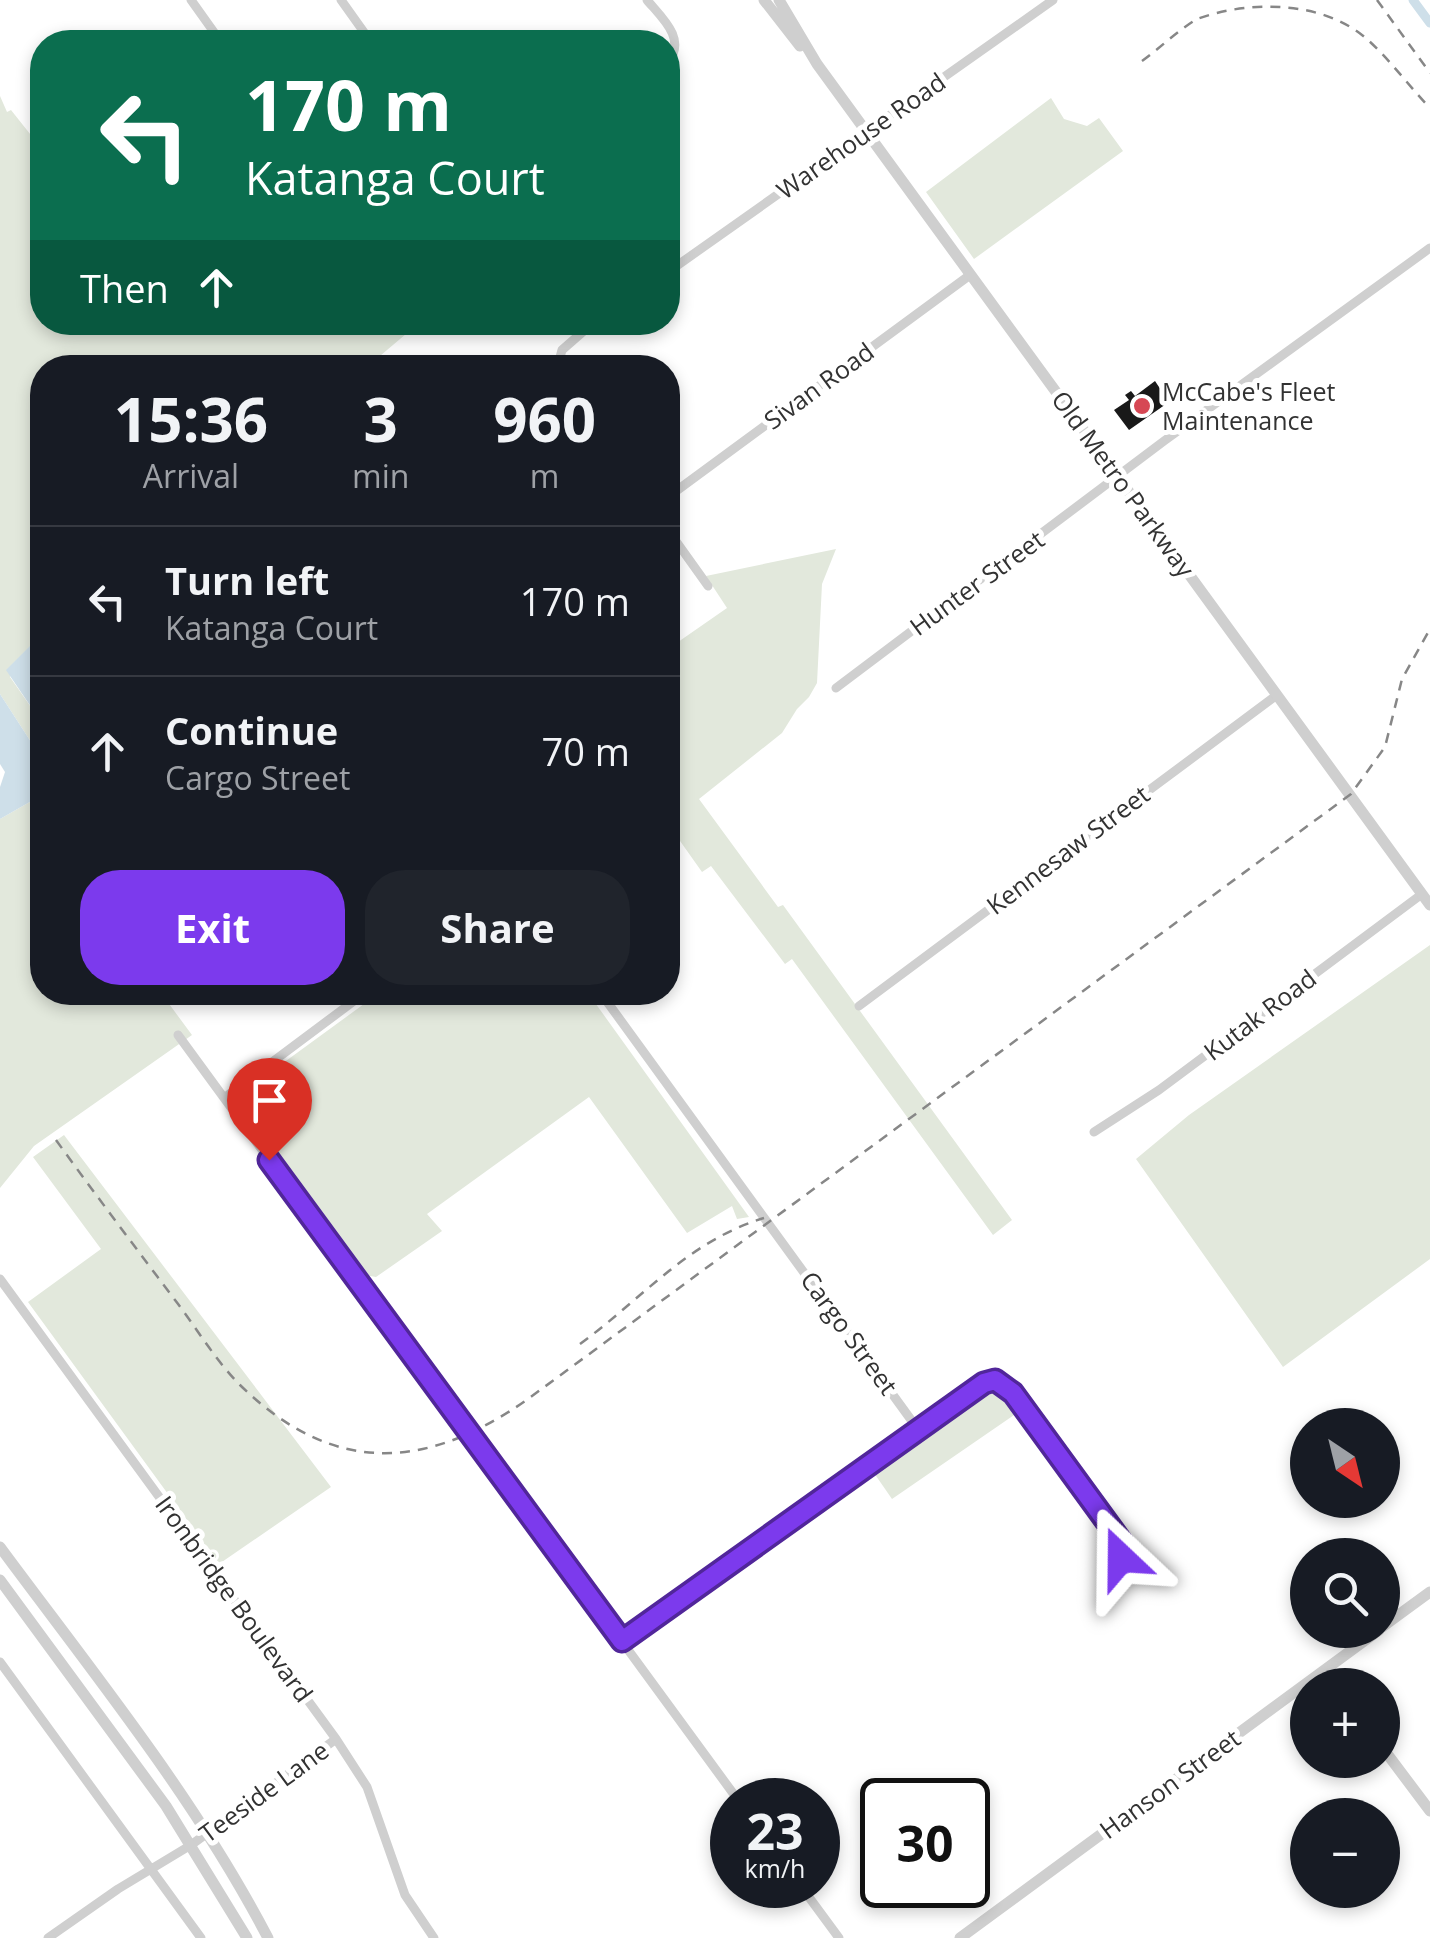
<!DOCTYPE html>
<meta charset="utf-8">
<style>
body{margin:0;font-family:"Open Sans",sans-serif;background:#20242c;color:#f1f3f6;height:100vh;display:flex;flex-direction:column;font-size:38px;white-space:nowrap}
*{box-sizing:border-box;margin:0}
p{font-size:32px;color:#9ea1a6}
.icon{flex:none;width:55px;height:55px;fill:none;stroke:currentColor;stroke-width:2;stroke-linecap:round;stroke-linejoin:round}
.map{position:relative;flex:1;overflow:hidden}
.details{position:absolute;left:30px;top:355px;width:650px;height:650px;display:flex;flex-direction:column;background:#171b24;border-radius:40px;box-shadow:0 5px 15px #0003}
.details>*{flex:none}
.hud{position:absolute;left:30px;top:30px;width:650px;height:305px;border-radius:40px;box-shadow:0 5px 15px #0003;background:#0b6e4f;color:#fff;overflow:hidden}
.needle{width:65px;rotate:145deg}
.buttons{position:absolute;left:1290px;top:1408px;display:grid;gap:20px}
.buttons a{display:grid;place-items:center;width:110px;height:110px;border-radius:50%;background:#171b24;box-shadow:0 5px 15px #0003;font-size:50px}
.speed{position:absolute;left:710px;top:1778px;display:flex;gap:20px;font-size:50px;font-weight:700;text-align:center}
.speed>*{display:grid;place-content:center;width:130px;height:130px;border-radius:50%;background:#171b24;box-shadow:0 5px 15px #0003;line-height:1}
.speed small{font-size:25px;font-weight:400}
.speed .limit{border:5px solid #111;border-radius:15px;background:#fff;color:#111}
.pin{position:absolute;display:grid;place-items:center;width:85px;height:85px;color:#fff;margin:-102px -42px;border-radius:50% 50% 50% 0;rotate:-45deg;box-shadow:0 0 10px #0007}
.pin .icon{rotate:45deg}
.me{position:absolute;width:110px;margin:-55px;rotate:337deg;stroke-linejoin:round;filter:drop-shadow(0 0 8px #0008)}
.turn{display:flex;align-items:center;gap:35px;height:210px;padding:0 50px;font-size:45px}
.turn .icon{width:130px;height:130px;stroke-width:2.5}
.turn b{display:block;font-size:70px;line-height:85px}
.then{display:flex;align-items:center;height:95px;padding:0 50px;background:#0003;gap:20px;font-size:38px}
.eta{display:flex;justify-content:space-evenly;align-items:center;height:170px;text-align:center}
.eta b{font-size:60px;font-weight:700;line-height:70px}
.primary-button{display:flex;gap:20px;margin-top:auto;padding:20px 50px}
.primary-button a{flex:1;height:115px;border-radius:40px;background:#7c3aed;color:#fff;font-size:40px;font-weight:700;line-height:115px;text-align:center}
.primary-button a+a{background:#20242c;color:#f1f3f6}
ul{padding:0;list-style:none}
li{display:flex;align-items:center;gap:30px;height:150px;padding:0 50px;border-top:2px solid #363941}
li div{flex:1}
li b{display:block;font-size:38px}
li em{font-style:normal}
.map>svg:first-child{display:block}
.green{fill:#e2e8dc}
.water{fill:#cedfe9}
.lines{fill:none;stroke-linecap:round;stroke-linejoin:round}
.canal{stroke:#cedfe9;stroke-width:9}
.building{fill:#191919}
.minor{stroke:#cfcfcf;stroke-width:9}
.tertiary{stroke:#cfcfcf;stroke-width:11}
.rail{stroke:#878787;stroke-width:2.5;stroke-dasharray:10 8;stroke-linecap:butt}
.route-casing{stroke:#51269a;stroke-width:25}
.route{stroke:#7c3aed;stroke-width:18}
.poi-dot{fill:#d64754;stroke:#fff;stroke-width:4}
.labels{text-anchor:middle;stroke-width:10;stroke-linejoin:round;paint-order:stroke}
.street-label{font-size:25px;fill:#323232;stroke:#fff}
.poi-label{font-size:25px;fill:#323232;stroke:#fff;text-anchor:start}
</style>
<div class="map">
<svg width="1430" height="1938" viewBox="0 0 1430 1938">
<rect width="100%" height="100%" fill="#fff"/>
<!-- green -->
<path class="green" d="M 0,96 L 7,112 L 11,110 L 42,149 L 42,322 L 419,323 L 374,361 L 377,367 L 42,368 L 42,649 L 32,645 L 10,677 L 42,723 L 42,759 L 0,694 Z
M 1051,98 L 1064,119 L 1087,126 L 1099,118 L 1123,151 L 974,259 L 926,192 Z
M 836,549 L 822,584 L 817,683 L 809,697 L 797,709 L 782,733 L 699,799 L 778,907 L 783,905 L 1012,1220 L 993,1235 L 792,959 L 785,964 L 711,866 L 702,872 L 668,824 L 668,649 L 727,608 L 706,576 Z
M 35,799 L 42,804 L 42,992 L 161,993 L 192,1035 L 34,1146 L 0,1188 L 0,819 Z
M 1430,945 L 1430,1259 L 1283,1367 L 1136,1159 L 1189,1115 Z
M 379,993 L 588,993 L 749,1217 L 737,1219 L 732,1206 L 687,1233 L 589,1097 L 427,1214 L 442,1231 L 376,1277 L 359,1274 L 330,1231 L 332,1226 L 243,1110 L 249,1088 Z
M 64,1135 L 331,1487 L 219,1564 L 28,1302 L 101,1249 L 33,1157 Z
M 1000,1388 L 1017,1413 L 892,1499 L 874,1473 L 974,1396 L 988,1389 Z"/>
<!-- water -->
<path class="water" d="M 32,644 L 42,649 L 42,723 L 6,670 Z
M 0,694 L 42,759 L 42,804 L 35,799 L 0,819 L 0,787 L 5,772 L 0,764 Z"/>
<g class="lines">
<!-- canal -->
<path class="canal" d="M 1413,0 L 1430,23"/>
</g>
<!-- building -->
<path class="building" d="M 1155,381 L 1169,402 L 1129,430 L 1114,410 L 1129,400 L 1125,395 L 1131,391 L 1135,396 Z"/>
<g class="lines">
<!-- minor -->
<path class="minor" d="M 191,0 L 221,42
M 341,0 L 371,42
M 647,0 C 662,18 687,39 668,62
M 668,272 L 1053,0
M 557,368 L 562,350 L 594,322
M 668,497 L 970,275
M 668,530 L 708,586
M 836,688 L 1164,441 L 1430,248
M 600,992 L 917,1428 L 621,1641
M 859,1006 L 1277,695
M 178,1035 L 738,1800
M 224,1098 L 366,992
M 1094,1132 L 1159,1090 L 1422,894
M 0,1279 L 336,1739 L 367,1787 L 405,1895 L 434,1938
M 917,1428 L 984,1383 L 995,1380 L 1006,1385 L 1126,1547
M1122 1557a11 11 0 1 1 22 0a11 11 0 1 1-22 0Z
M 0,1662 L 201,1938
M 800,1885 L 839,1938
M 48,1938 L 118,1889 L 191,1845 L 336,1739"/>
<!-- tertiary -->
<path class="tertiary" d="M 764,0 L 800,46
M 779,0 L 817,64 L 1430,905
M 0,1547 C 94,1674 195,1798 268,1938
M 0,1580 L 166,1806 L 247,1938
M 1382,1627 L 1430,1592
M 1325,1671 L 1336,1685
M 1382,1747 L 1430,1811
M 960,1938 L 1379,1630"/>
<!-- rail -->
<path class="rail" d="M 1377,0 L 1430,73
M 1142,61 C 1160,48 1177,31 1197,19 C 1249,0 1324,0 1368,40 C 1390,60 1409,86 1430,108
M 56,1140 C 95,1194 135,1247 175,1300 C 196,1327 215,1360 240,1385 C 333,1476 426,1471 528,1399 L 1351,794 L 1385,747 L 1402,679 L 1430,629
M 580,1344 C 642,1299 688,1241 764,1218"/>
</g>
<g class="lines">
<defs>
<path id="route" d="M 269,1160 L 622,1641 L 984,1383 L 995,1380 L 1013,1393 L 1120,1540 L 1126,1548 L 1121,1558"/>
</defs>
<!-- route casing -->
<use href="#route" class="route-casing"/>
<!-- route -->
<use href="#route" class="route"/>
</g>
<!-- markers -->
<circle class="poi-dot" cx="1142" cy="406" r="10"/>
<g class="labels">
<!-- street labels -->
<g class="street-label">
<text transform="translate(861 136) rotate(-35)" y="9">Warehouse Road</text>
<text transform="translate(819 386) rotate(-36)" y="9">Sivan Road</text>
<text transform="translate(1123 484) rotate(54)" y="9">Old Metro Parkway</text>
<text transform="translate(977 583) rotate(-36)" y="9">Hunter Street</text>
<text transform="translate(1068 850) rotate(-37)" y="9">Kennesaw Street</text>
<text transform="translate(1260 1015) rotate(-37)" y="9">Kutak Road</text>
<text transform="translate(849 1333) rotate(54)" y="9">Cargo Street</text>
<text transform="translate(234 1599) rotate(54)" y="9">Ironbridge Boulevard</text>
<text transform="translate(1170 1784) rotate(-36)" y="9">Hanson Street</text>
<text transform="translate(264 1792) rotate(-36)" y="9">Teeside Lane</text>
</g>
<!-- poi labels -->
<g class="poi-label">
<text x="1162" y="401">McCabe's Fleet<tspan x="1162" dy="29">Maintenance</tspan></text>
</g>
</g>
</svg>
<div class="buttons">
<a><svg class="needle" viewBox="-14 -14 28 28"><path d="M0-13l5 13h-10z" fill="#e53935"/><path d="M0 13l5-13h-10z" fill="#9ea1a6"/></svg></a>
<a><svg class="icon" aria-label="search" viewBox="0 0 24 24"><circle cx="10" cy="10" r="6"/><path d="M15 15l6 6"/></svg></a>
<a>+</a>
<a>−</a>
</div>
<div class="speed"><div>23<small>km/h</small></div><div class="limit">30</div></div>
<div class="pin" style="left:269px;top:1160px;background:#d93025"><svg class="icon" aria-label="arrive" viewBox="0 0 24 24"><path d="M6 21V4h12l-3 4 3 4H6"/></svg></div>
<svg class="me" style="left:1121px;top:1558px" viewBox="-20 -20 40 40"><path d="M0-17L14 15 0 8-14 15z" fill="#7c3aed" stroke="#fff" stroke-width="4"/></svg>
<div class="hud">
<div class="turn"><svg class="icon" aria-label="left" viewBox="0 0 24 24"><path d="M17 20v-9H6M10 6l-5 5 5 5"/></svg><div><b>170 m</b>Katanga Court</div></div>
<div class="then">Then<svg class="icon" aria-label="ahead" viewBox="0 0 24 24"><path d="M12 20V5M6 11l6-6 6 6"/></svg></div>
</div>
<section class="details">
<div class="eta">
<div><b>15:36</b><p>Arrival</p></div>
<div><b>3</b><p>min</p></div>
<div><b>960</b><p>m</p></div>
</div>
<ul>
<li><svg class="icon" aria-label="left" viewBox="0 0 24 24"><path d="M17 20v-9H6M10 6l-5 5 5 5"/></svg><div><b>Turn left</b><p>Katanga Court</p></div><em>170 m</em></li>
<li><svg class="icon" aria-label="ahead" viewBox="0 0 24 24"><path d="M12 20V5M6 11l6-6 6 6"/></svg><div><b>Continue</b><p>Cargo Street</p></div><em>70 m</em></li>
</ul>
<div class="primary-button"><a>Exit</a><a>Share</a></div>
</section>
</div>
